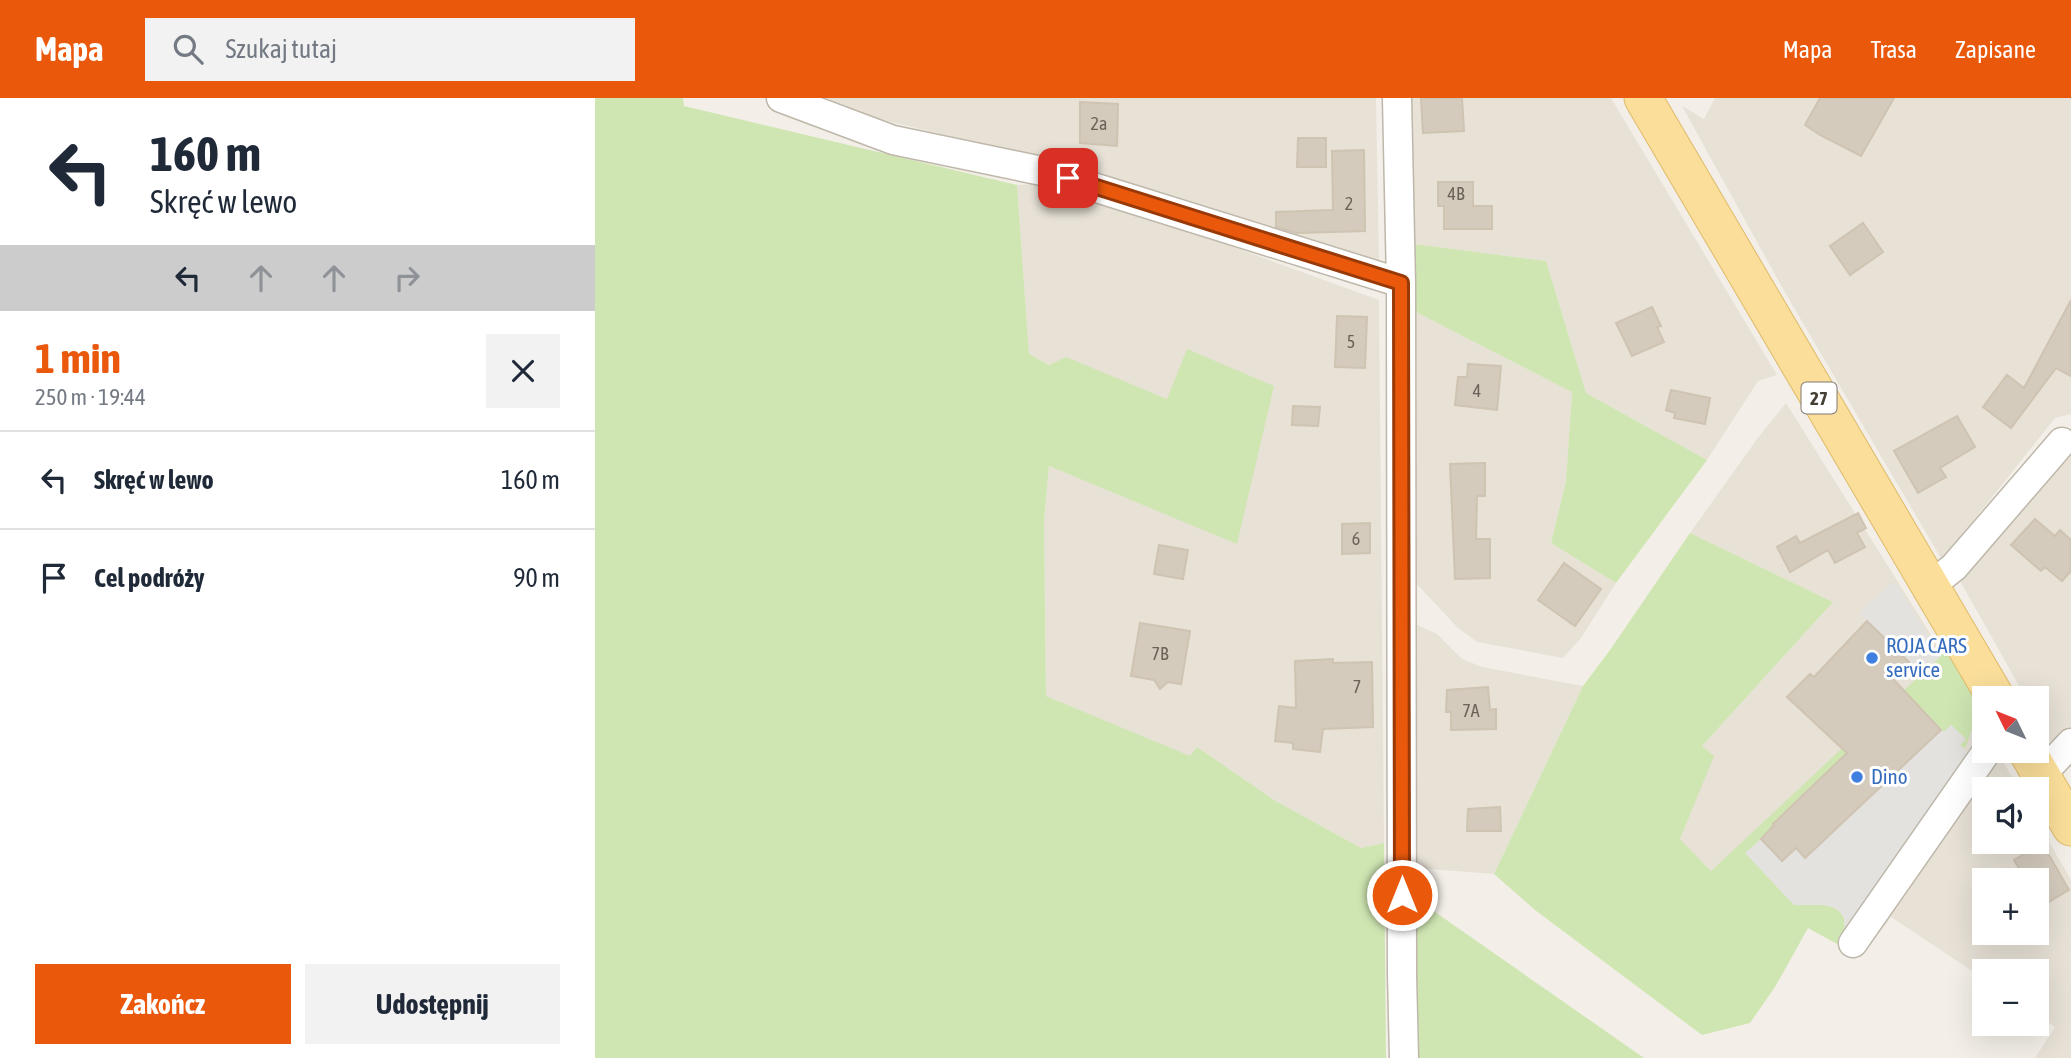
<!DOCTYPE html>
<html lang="pl">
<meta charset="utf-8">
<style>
body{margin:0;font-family:"Asap Condensed",sans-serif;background:#f2f2f3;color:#1f2937;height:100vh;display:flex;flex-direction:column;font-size:26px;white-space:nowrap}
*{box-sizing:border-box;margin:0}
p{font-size:23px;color:#747a83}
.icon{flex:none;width:38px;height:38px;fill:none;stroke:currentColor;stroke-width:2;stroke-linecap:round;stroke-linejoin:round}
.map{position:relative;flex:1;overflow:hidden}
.drawer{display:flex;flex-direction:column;background:#fff;width:595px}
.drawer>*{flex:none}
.banner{background:#fff;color:#1f2937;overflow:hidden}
.needle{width:46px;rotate:313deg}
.fabs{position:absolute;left:1377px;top:588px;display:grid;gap:14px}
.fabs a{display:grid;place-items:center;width:77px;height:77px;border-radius:0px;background:#fff;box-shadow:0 7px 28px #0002;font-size:35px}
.pin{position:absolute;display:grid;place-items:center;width:60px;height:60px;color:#fff;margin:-30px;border-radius:14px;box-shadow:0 4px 10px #0006}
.me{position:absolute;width:77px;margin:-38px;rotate:0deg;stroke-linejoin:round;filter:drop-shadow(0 0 5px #0008)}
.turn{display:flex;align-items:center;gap:24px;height:147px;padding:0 35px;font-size:32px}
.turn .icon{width:91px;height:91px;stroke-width:2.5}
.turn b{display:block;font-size:49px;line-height:60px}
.lanes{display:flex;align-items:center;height:66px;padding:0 35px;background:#0003;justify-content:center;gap:35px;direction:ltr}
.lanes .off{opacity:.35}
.round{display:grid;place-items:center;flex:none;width:74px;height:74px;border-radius:0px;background:#f2f2f3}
.head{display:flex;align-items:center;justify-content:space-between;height:119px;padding:0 35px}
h1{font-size:42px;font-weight:700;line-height:52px;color:#ea580c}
.button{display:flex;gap:14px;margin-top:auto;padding:14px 35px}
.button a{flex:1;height:80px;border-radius:0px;background:#ea580c;color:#fff;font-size:28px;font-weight:700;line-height:80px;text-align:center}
.button a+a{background:#f2f2f3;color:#1f2937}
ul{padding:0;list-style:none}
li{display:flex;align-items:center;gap:21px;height:98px;padding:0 35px;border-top:2px solid #e0e1e3}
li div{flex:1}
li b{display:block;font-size:26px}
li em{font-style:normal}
header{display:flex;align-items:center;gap:42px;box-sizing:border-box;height:98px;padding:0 35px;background:#ea580c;color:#fff}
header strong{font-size:33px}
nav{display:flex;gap:38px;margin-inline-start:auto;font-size:24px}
.search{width:490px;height:63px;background:#f2f2f3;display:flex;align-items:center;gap:18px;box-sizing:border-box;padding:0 24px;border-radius:0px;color:#747a83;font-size:26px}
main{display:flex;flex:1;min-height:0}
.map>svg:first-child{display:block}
.residential{fill:#e7e1d6;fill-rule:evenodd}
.green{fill:#cfe6b2}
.parking{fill:#e4e2df}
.building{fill:#d4cbbd;stroke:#cfc3b1;stroke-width:2}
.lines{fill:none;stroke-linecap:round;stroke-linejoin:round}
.minor-casing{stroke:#beb7aa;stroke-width:31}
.major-casing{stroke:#dfbb6a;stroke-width:39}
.minor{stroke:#fff;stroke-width:28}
.major{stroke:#fade9a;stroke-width:37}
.route-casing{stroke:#983908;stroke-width:18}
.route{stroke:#ea580c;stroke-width:12}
.shop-dot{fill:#3f7fe0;stroke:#fff;stroke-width:2.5}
.labels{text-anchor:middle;stroke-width:6;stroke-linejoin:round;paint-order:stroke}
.number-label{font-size:18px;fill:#6a6358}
.shield{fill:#fff;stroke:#7e7973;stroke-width:2}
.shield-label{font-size:19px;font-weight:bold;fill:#464037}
.shop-label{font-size:21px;fill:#366cbe;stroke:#fff;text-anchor:start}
</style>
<header>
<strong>Mapa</strong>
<div class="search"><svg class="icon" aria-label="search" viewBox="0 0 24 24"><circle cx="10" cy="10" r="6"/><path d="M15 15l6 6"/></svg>Szukaj tutaj</div>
<nav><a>Mapa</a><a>Trasa</a><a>Zapisane</a></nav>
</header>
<main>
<section class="drawer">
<div class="banner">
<div class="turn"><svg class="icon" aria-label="left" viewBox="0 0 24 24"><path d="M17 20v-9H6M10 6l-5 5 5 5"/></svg><div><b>160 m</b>Skręć w lewo</div></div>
<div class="lanes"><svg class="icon" aria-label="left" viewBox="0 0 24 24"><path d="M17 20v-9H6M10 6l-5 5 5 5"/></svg><svg class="icon off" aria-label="ahead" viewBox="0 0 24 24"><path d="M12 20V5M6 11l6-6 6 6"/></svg><svg class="icon off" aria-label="ahead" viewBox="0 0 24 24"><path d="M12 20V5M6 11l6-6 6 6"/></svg><svg class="icon off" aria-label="right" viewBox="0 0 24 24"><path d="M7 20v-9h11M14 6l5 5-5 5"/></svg></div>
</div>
<div class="head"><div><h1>1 min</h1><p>250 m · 19:44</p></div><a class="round"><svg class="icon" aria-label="close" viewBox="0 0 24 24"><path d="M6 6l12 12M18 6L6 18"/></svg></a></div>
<ul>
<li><svg class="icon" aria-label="left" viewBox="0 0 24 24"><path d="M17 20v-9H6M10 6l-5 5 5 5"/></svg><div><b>Skręć w lewo</b></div><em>160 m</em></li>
<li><svg class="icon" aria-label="arrive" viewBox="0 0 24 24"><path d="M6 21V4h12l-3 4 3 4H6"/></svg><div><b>Cel podróży</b></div><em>90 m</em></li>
</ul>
<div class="button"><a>Zakończ</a><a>Udostępnij</a></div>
</section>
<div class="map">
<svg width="1476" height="960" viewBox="0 0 1476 960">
<rect width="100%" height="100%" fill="#f3efe8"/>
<!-- residential -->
<path class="residential" d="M 216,0 L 781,0 L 784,167 L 427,56 L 260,15 Z
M 814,0 L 1016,0 L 1182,277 L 1163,283 L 1112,362 L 991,295 L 951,163 L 819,146 Z
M 1120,0 L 1476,0 L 1476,316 L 1460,320 L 1347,462 L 1188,191 L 1087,8 L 1109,21 Z
M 462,85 L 784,202 L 789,745 L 766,750 L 679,702 L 602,649 L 596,659 L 451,598 L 449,423 L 454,368 L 642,445 L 572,301 L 471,260 L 454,267 L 434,256 L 422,87 Z
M 817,212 L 977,294 L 971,383 L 956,445 L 1021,485 L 986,540 L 968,560 L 882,544 L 862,529 L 818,482 Z
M 1191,305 L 1348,556 L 1389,631 L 1390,653 L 1402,653 L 1424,691 L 1390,691 L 1390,744 L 1442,744 L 1442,723 L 1476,782 L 1476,960 L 1440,960 L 1460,929 L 1442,917 L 1442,873 L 1390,873 L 1389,881 L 1296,819 L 1266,859 L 1116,773 L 1085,741 L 1118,658 L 1107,648 L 1238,504 L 1095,435 L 1162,341 ZM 1390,782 L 1442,782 L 1442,835 L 1390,835 Z
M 1476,356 L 1476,634 L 1460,652 L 1442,620 L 1442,600 L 1431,600 L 1365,483 Z
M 818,525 L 842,536 L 867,561 L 887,569 L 988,588 L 899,776 L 822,770 Z"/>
<!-- green -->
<path class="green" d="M 0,0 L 88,0 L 89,8 L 422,87 L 434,256 L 454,267 L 471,259 L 572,301 L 592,251 L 679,288 L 642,446 L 454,368 L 449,423 L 451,598 L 595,658 L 602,649 L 679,702 L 766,750 L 789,745 L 791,960 L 0,960 Z
M 819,146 L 951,163 L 991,295 L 1112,362 L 1021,485 L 956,445 L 971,383 L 977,294 L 817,212 Z
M 1095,435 L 1238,504 L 1107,648 L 1119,658 L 1085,741 L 1116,773 L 1352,552 L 1381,601 L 1382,606 L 1382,616 L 1370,651 L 1365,647 L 1356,627 L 1349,634 L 1313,597 L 1178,725 L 1179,728 L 1151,755 L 1228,807 C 1251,810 1257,828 1244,847 L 1213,830 L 1180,889 L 1155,925 L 1107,937 L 940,812 L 899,776 L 988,588 L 1015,552 Z
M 820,800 L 1049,960 L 824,960 Z"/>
<!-- parking -->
<path class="parking" d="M 1300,484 L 1346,558 L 1326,577 L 1264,515 L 1292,489 Z
M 1356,627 L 1371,641 L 1365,647 L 1375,657 L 1250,839 L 1249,820 L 1244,812 L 1238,809 L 1228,807 L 1199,807 L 1150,755 L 1166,741 L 1187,763 L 1201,750 L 1211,760 L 1346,632 L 1349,634 Z"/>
<!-- building -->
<path class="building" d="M 826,0 L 867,0 L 869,33 L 828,35 Z
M 1225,0 L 1299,0 L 1266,58 L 1225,37 L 1210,27 Z
M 485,4 L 523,6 L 522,48 L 485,45 Z
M 703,40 L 731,40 L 731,69 L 702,69 Z
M 769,52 L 770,133 L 702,135 L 681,129 L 681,114 L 738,112 L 737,53 Z
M 843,84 L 878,84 L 878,108 L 897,108 L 897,131 L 849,131 L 849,108 L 843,108 Z
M 1268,125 L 1288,154 L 1255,177 L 1235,148 Z
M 1476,202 L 1476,278 L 1461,270 L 1416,330 L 1388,309 L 1412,277 L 1429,290 Z
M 1057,209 L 1066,228 L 1062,229 L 1069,244 L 1037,258 L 1021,225 Z
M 742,218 L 772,219 L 770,270 L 740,269 Z
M 873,266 L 906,268 L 902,312 L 860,307 L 863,279 L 872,279 Z
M 1076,292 L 1115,300 L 1110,326 L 1079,320 L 1080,315 L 1071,312 Z
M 698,308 L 725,309 L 723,328 L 697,327 Z
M 1362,318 L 1380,349 L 1345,370 L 1351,379 L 1323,395 L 1299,353 Z
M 890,365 L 890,398 L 882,398 L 881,441 L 895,441 L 895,480 L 860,481 L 855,366 Z
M 1263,415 L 1271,430 L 1262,435 L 1270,449 L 1240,465 L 1233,452 L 1195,474 L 1182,449 L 1201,438 L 1205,445 Z
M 1440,421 L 1460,438 L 1465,432 L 1476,442 L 1476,473 L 1467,483 L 1450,469 L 1446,473 L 1416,447 Z
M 775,425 L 775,455 L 747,456 L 747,426 Z
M 564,447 L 593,452 L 588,481 L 559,476 Z
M 969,465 L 1006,491 L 980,528 L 943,502 Z
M 1272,523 L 1314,564 L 1298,581 L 1346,632 L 1210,760 L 1201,750 L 1187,763 L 1166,741 L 1179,727 L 1178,726 L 1252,655 L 1192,599 L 1215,576 L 1219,579 Z
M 545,525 L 595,533 L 586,586 L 573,584 L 565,591 L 559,582 L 536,578 Z
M 738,561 L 738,565 L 777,564 L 778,629 L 728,631 L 725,654 L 698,651 L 698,645 L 680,643 L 684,608 L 701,610 L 700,563 Z
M 893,589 L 895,612 L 901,611 L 901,631 L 856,632 L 856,614 L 851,614 L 852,592 Z
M 905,709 L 906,733 L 872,733 L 873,711 Z
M 1447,745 L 1474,792 L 1442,811 L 1442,782 L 1431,782 L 1419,762 Z"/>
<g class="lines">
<defs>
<path id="minor" d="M 186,0 L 298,42 L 447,73 L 806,185
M 802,0 L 806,185 L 807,876 L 809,960
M 1335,488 L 1359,469 L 1467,344
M 1446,677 L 1476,645
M 1258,845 L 1392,653"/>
<path id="major" d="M 1048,0 L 1401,600
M 1432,653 L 1476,729"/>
</defs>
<!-- minor casing -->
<use href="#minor" class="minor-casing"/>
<!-- major casing -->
<use href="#major" class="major-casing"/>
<!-- minor -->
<use href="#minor" class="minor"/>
<!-- major -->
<use href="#major" class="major"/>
</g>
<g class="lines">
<defs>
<path id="route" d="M 473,80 L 806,185 L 807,797"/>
</defs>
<!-- route casing -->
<use href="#route" class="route-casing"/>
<!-- route -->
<use href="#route" class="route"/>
</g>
<!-- markers -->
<g class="shop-dot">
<circle cx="1277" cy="560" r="7"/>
<circle cx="1262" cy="679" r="7"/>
</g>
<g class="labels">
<!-- number labels -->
<g class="number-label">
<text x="504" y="32">2a</text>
<text x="861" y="102">4B</text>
<text x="754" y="112">2</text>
<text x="756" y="250">5</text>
<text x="882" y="299">4</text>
<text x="761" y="447">6</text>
<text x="565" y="562">7B</text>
<text x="762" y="595">7</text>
<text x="876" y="619">7A</text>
</g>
<!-- shield labels -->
<rect class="shield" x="1206.5" y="284.5" width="35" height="31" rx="5"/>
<g class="shield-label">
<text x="1224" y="307">27</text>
</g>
<!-- shop labels -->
<g class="shop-label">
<text x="1291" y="555">ROJA CARS<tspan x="1291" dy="24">service</tspan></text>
<text x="1276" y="686">Dino</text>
</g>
</g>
</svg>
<div class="fabs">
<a><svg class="needle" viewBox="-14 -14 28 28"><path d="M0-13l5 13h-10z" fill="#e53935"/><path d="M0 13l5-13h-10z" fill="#747a83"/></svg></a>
<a><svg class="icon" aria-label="sound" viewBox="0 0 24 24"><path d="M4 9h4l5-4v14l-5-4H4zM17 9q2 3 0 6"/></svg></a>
<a>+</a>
<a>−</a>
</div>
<div class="pin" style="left:473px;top:80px;background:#d93025"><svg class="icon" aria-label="arrive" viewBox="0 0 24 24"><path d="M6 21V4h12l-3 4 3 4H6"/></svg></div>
<svg class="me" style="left:807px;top:797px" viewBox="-20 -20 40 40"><circle r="17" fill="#ea580c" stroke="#fff" stroke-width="3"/><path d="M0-11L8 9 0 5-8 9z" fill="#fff"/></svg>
</div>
</main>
